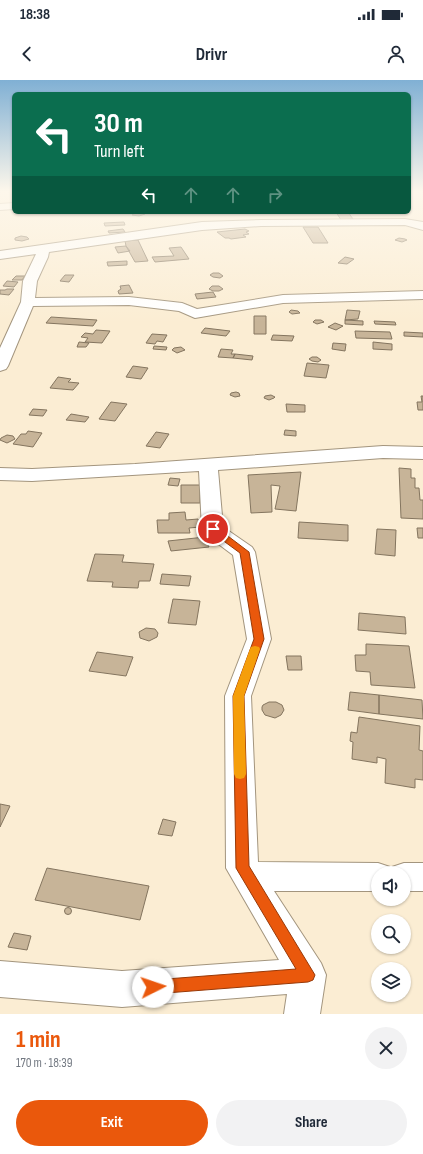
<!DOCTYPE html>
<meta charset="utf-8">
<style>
body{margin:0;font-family:"Sofia Sans Condensed",sans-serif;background:#f2f2f3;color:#1f2937;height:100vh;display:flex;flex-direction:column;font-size:15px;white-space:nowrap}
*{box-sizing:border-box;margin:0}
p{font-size:13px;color:#747a83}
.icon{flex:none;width:22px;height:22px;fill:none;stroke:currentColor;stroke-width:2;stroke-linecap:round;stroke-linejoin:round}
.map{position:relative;height:934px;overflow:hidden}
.side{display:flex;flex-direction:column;background:#fff;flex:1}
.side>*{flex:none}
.hud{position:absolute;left:12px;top:12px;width:399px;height:122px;border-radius:6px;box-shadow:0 1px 3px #0004;background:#0b6e4f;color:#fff;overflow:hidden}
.controls{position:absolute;left:371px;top:786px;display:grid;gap:8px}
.controls a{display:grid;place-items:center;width:40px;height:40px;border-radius:50%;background:#fff;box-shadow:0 1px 3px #0004;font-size:20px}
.pin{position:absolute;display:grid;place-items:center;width:34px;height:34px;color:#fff;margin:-17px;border:2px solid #fff;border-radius:50%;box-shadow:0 1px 4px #0007}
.me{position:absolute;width:44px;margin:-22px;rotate:86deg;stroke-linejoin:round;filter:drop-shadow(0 0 3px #0008)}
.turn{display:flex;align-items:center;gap:14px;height:84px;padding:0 16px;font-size:18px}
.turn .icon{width:52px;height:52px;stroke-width:2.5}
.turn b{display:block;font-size:28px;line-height:34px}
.lanes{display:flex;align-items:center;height:38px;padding:0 16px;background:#0003;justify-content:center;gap:20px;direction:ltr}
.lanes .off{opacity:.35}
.round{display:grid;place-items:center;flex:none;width:42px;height:42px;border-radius:21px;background:#f2f2f3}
.summary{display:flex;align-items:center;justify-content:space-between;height:68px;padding:0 16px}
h1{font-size:24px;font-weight:700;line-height:30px;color:#ea580c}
.button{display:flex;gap:8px;margin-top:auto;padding:8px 16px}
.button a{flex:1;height:46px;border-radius:24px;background:#ea580c;color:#fff;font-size:16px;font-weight:700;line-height:46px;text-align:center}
.button a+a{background:#f2f2f3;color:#1f2937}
.status{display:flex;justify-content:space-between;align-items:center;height:28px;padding:0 20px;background:#fff;direction:ltr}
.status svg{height:11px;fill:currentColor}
header{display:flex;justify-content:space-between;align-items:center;height:52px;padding:0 16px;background:#fff;font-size:18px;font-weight:700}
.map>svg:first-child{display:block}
.building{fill:#c7b498;stroke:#84755f}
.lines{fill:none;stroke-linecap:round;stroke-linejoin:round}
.street-casing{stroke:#a3957e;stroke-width:2}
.street{fill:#fff;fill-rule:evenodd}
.route{fill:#ea580c;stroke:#983908}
.slow{fill:#f59e0b}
</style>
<div class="status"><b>18:38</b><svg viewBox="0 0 49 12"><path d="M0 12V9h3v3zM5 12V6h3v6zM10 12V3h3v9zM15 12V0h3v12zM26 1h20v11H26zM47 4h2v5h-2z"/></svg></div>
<header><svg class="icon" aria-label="back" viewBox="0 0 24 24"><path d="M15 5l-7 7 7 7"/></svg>Drivr<svg class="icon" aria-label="person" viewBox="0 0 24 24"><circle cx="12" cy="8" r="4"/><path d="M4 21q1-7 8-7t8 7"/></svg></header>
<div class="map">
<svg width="423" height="934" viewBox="0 0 423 934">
<rect width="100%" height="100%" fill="#fbedd3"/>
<!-- building -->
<path class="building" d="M 136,132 L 143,133 L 145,134 L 139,136 L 132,135 Z
M 336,132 L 348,132 L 353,139 L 341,140 Z
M 124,142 L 125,145 L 105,146 L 104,143 Z
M 303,147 L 318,147 L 328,163 L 313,163 Z
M 123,149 L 125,152 L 109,153 L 108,151 Z
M 245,149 L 249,151 L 246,152 L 249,154 L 243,155 L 246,157 L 231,159 L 229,158 L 225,158 L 217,152 Z
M 21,156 L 27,157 L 29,159 L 22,161 L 15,160 L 15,158 Z
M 399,158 L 405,159 L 407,160 L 402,162 L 395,160 Z
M 138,160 L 148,181 L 135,182 L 126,166 L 125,161 Z
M 126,166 L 130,171 L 118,173 L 115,167 Z
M 181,167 L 189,179 L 155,182 L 152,177 L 174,176 L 169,168 Z
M 345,177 L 354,179 L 347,184 L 338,183 Z
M 127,181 L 127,185 L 108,186 L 107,182 Z
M 213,193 L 219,193 L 223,196 L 220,198 L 213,197 L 210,195 Z
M 65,195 L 74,195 L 69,202 L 60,201 Z
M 16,196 L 25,196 L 22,200 L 12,200 Z
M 7,201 L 18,202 L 14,207 L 3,206 Z
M 129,205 L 133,213 L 119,214 L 118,211 L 121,209 L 120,206 Z
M 212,206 L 219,206 L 223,209 L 219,211 L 213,211 L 209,209 Z
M 7,209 L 14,209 L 9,215 L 0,214 L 0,210 L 5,210 Z
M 213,212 L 216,217 L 197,219 L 195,214 Z
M 291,230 L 298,231 L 300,233 L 292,234 L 289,232 Z
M 347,230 L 360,231 L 358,239 L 345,240 Z
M 254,236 L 266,236 L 266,254 L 254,254 Z
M 51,237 L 97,240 L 93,246 L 46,243 Z
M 315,240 L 321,240 L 324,242 L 317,244 L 313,242 Z
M 345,240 L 363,241 L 363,245 L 345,244 Z
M 374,241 L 395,242 L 396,245 L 375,244 Z
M 335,243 L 343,246 L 336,250 L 328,247 Z
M 205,248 L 230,251 L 226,256 L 201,253 Z
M 96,250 L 110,251 L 102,263 L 85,262 L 88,258 L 81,257 L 85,253 L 93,254 Z
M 355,251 L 390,252 L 392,259 L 356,258 Z
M 404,252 L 423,253 L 423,257 L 404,256 Z
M 152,254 L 167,255 L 163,262 L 157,261 L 155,264 L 146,263 Z
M 273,255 L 294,256 L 292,261 L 271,260 Z
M 79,262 L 89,263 L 86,267 L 77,267 Z
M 373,262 L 392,264 L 392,270 L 373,269 Z
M 333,263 L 346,264 L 345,271 L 332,269 Z
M 154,266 L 167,267 L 166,270 L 153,269 Z
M 181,267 L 185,270 L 177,273 L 172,270 L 174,268 Z
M 221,269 L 233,270 L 231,274 L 235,274 L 233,278 L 218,277 Z
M 235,274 L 253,276 L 252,280 L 233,278 Z
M 312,277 L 317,277 L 321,280 L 318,282 L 312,281 L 309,279 Z
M 307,283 L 329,285 L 326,298 L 304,296 Z
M 133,286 L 148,288 L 141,299 L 126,297 Z
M 58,297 L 71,299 L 68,302 L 79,303 L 73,310 L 50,308 Z
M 236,312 L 239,313 L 240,316 L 235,317 L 230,315 L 231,313 Z
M 271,315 L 275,317 L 274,318 L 269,320 L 264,318 L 265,316 Z
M 421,316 L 423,316 L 423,330 L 418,330 L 417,322 L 422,322 Z
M 111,322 L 127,324 L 115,341 L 99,339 Z
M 286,324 L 305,325 L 305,332 L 287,332 Z
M 33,329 L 47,330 L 43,336 L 29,335 Z
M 71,334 L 89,337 L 85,342 L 66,340 Z
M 285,350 L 296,351 L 296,356 L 284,355 Z
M 28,351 L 42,353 L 33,367 L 13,364 L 21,354 L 26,354 Z
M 156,352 L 169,354 L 160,368 L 146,366 Z
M 7,355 L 13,356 L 15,359 L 7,363 L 0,360 L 1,358 Z
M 399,388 L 411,389 L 411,398 L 415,398 L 415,408 L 419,408 L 420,420 L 423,420 L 423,439 L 401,438 Z
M 301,392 L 296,431 L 275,429 L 280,406 L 271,405 L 272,432 L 251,433 L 248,395 Z
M 170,398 L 180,399 L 178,406 L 168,405 Z
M 181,405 L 200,405 L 200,423 L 181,423 Z
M 185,432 L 186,440 L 198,439 L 200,447 L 189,448 L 190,453 L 158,453 L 157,440 L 169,440 L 169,433 Z
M 299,442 L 348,445 L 348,461 L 298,458 Z
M 417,448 L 423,448 L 423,458 L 418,458 Z
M 377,449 L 396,450 L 395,476 L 375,474 Z
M 205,457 L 209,467 L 171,471 L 168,461 Z
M 95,474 L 124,475 L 122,482 L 154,484 L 150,501 L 139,501 L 138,508 L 112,507 L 113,502 L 87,501 Z
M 162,494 L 191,496 L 189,506 L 160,504 Z
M 173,519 L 200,521 L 196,545 L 168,543 Z
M 359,533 L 405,537 L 406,554 L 358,550 Z
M 146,548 L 155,549 L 158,553 L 157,557 L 149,561 L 140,558 L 139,552 Z
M 366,564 L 409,566 L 415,608 L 371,605 L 370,592 L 356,591 L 355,575 L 366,575 Z
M 97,572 L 133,577 L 126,596 L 89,591 Z
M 286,576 L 301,576 L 302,590 L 288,590 Z
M 350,612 L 379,615 L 379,634 L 348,630 Z
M 379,615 L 422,620 L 423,639 L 379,634 Z
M 269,622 L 276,622 L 282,625 L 284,630 L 281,635 L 275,638 L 265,635 L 262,630 L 262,627 L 263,625 Z
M 359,637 L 420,646 L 419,670 L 423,671 L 423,700 L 415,699 L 415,708 L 385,703 L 386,679 L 377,677 L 377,683 L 352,679 L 353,662 L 350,661 L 351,652 L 357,653 Z
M 0,724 L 10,726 L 0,747 Z
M 163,739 L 176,742 L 172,756 L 158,754 Z
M 47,788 L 149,806 L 140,840 L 35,820 Z
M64.5 831a3.5 3.5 0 1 1 7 0a3.5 3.5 0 1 1-7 0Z
M 14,853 L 31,856 L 27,870 L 8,867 Z"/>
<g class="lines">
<defs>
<path id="street" d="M 14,123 L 14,129 L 0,130 L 0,124 Z
M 405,139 L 423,142 L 423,150 L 405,145 L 261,146 L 202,150 L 49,172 L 48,177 L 37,201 L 35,218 L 129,217 L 182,223 L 197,229 L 283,215 L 423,211 L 423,219 L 283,223 L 195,238 L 179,231 L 129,225 L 33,226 L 8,286 L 6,289 L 0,291 L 0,268 L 21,222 L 23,201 L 36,174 L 0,179 L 0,171 L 202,142 L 261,140 Z
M 383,366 L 423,367 L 423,379 L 383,378 L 218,390 L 223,447 L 252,467 L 255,472 L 271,559 L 251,616 L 258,782 L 378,783 L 390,787 L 391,790 L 392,787 L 404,783 L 423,783 L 423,811 L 404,811 L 404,793 L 378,793 L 378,811 L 274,811 L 321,883 L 326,895 L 320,934 L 284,934 L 287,914 L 122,927 L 0,917 L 0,881 L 122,891 L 279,880 L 226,788 L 225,616 L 247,559 L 233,475 L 205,454 L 202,449 L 199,391 L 32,401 L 0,400 L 0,388 L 32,389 L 135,384 Z"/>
</defs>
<!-- street casing -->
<use href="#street" class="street-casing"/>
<!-- street -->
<use href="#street" class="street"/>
</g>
<!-- sky -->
<linearGradient id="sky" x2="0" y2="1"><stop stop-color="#80b0d4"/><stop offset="0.46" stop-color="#fdf7eb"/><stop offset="1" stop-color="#fdf7eb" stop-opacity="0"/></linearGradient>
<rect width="423" height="242" fill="url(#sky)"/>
<!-- route -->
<path class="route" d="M 213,446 L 216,447 L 249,472 L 264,559 L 244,616 L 249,786 L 315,895 L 313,900 L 308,902 L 153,914 L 147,912 L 145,907 L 147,902 L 153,900 L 296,889 L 236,788 L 233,616 L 254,559 L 240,473 L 210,451 L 209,449 L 210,447 Z"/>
<!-- slow -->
<path class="slow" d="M 255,566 L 259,567 L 260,569 L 244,616 L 246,694 L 244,698 L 240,699 L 236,698 L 234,694 L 233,616 L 250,569 L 251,567 Z"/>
</svg>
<div class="controls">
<a><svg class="icon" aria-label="sound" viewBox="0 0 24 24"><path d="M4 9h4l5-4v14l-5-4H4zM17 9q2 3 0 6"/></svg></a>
<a><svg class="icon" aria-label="search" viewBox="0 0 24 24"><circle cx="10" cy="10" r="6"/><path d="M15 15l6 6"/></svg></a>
<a><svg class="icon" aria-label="layers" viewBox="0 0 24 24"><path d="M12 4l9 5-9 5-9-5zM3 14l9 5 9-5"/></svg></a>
</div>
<div class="pin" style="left:213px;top:449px;background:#d93025"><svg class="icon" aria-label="arrive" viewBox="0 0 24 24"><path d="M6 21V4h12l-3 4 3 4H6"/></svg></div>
<svg class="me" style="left:153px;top:907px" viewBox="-20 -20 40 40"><circle r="19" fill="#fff"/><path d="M0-13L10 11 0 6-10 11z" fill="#ea580c"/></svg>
<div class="hud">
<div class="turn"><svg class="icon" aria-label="left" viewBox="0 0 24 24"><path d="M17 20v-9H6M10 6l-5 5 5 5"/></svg><div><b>30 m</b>Turn left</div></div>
<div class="lanes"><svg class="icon" aria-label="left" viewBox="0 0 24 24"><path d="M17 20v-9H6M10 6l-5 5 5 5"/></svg><svg class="icon off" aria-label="ahead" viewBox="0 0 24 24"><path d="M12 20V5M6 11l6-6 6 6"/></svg><svg class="icon off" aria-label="ahead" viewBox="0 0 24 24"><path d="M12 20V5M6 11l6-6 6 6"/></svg><svg class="icon off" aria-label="right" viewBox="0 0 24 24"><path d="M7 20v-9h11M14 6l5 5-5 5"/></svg></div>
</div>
</div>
<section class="side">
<div class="summary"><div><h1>1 min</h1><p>170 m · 18:39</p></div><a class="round"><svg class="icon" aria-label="close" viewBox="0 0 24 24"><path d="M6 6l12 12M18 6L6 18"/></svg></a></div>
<div class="button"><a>Exit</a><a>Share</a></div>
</section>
